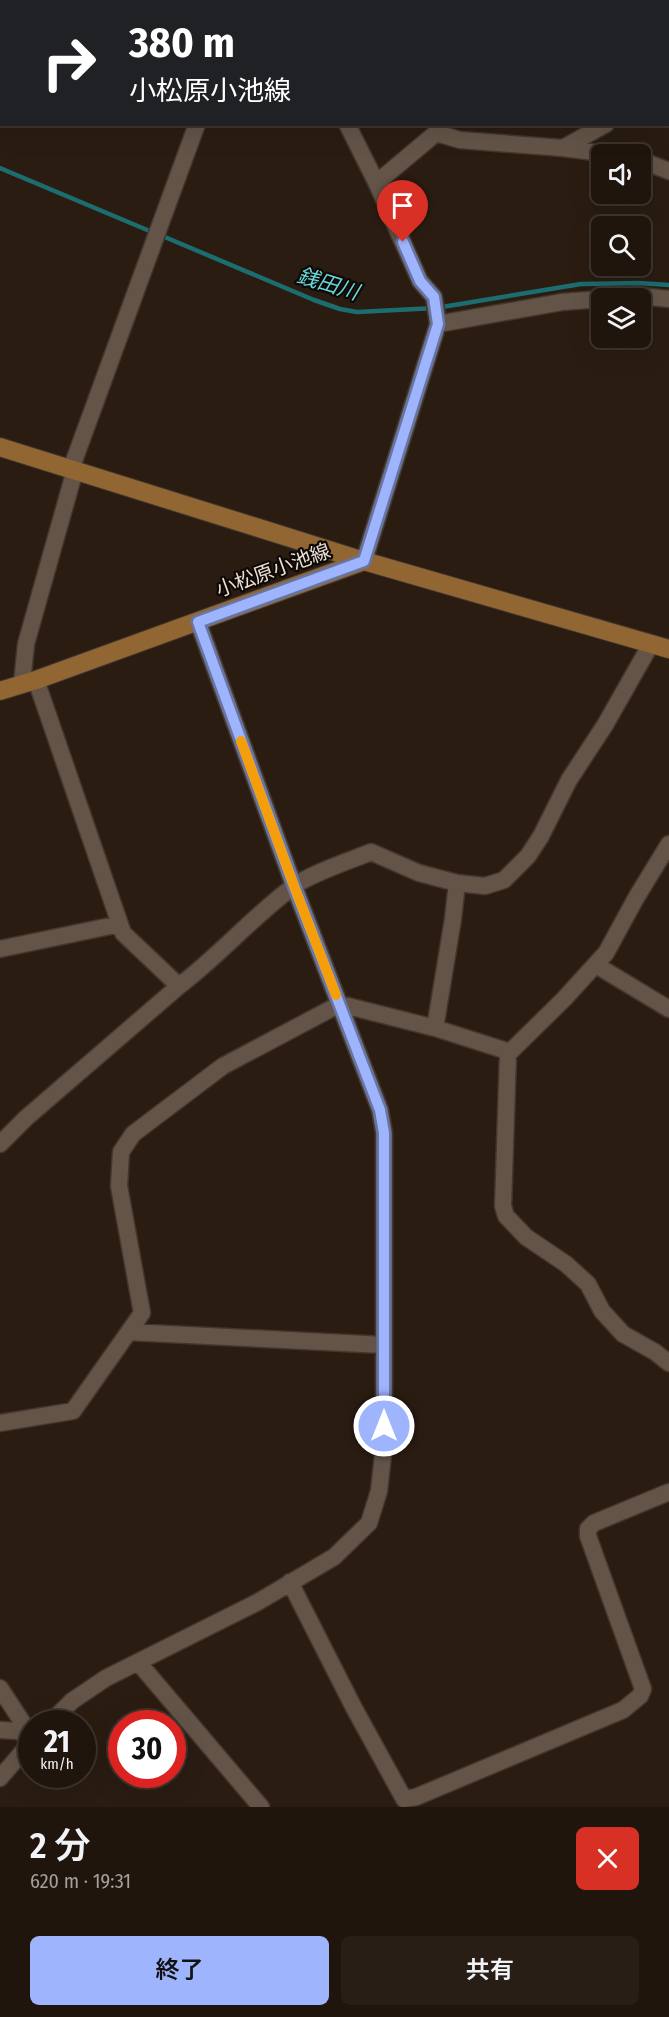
<!DOCTYPE html>
<html lang="ja">
<meta charset="utf-8">
<style>
body{margin:0;font-family:"Fira Sans Condensed","Noto Sans JP",sans-serif;background:#281e16;color:#f1f3f6;height:100vh;display:flex;flex-direction:column;font-size:22px;white-space:nowrap}
*{box-sizing:border-box;margin:0}
p{font-size:20px;color:#a29f9d}
.icon{flex:none;width:33px;height:33px;fill:none;stroke:currentColor;stroke-width:2;stroke-linecap:round;stroke-linejoin:round}
.map{position:relative;height:1807px;overflow:hidden}
.drawer{display:flex;flex-direction:column;background:#20150d;flex:1}
.drawer>*{flex:none}
.hud{position:absolute;left:0px;top:0px;width:669px;height:126px;box-shadow:0 6px 24px #0002,0 0 0 2px #3d342e;background:#202124;color:#fff;overflow:hidden}
.fabs{position:absolute;left:591px;top:144px;display:grid;gap:12px}
.fabs a{display:grid;place-items:center;width:60px;height:60px;border-radius:9px;background:#20150d;box-shadow:0 6px 24px #0002,0 0 0 2px #3d342e;font-size:30px}
.speed{position:absolute;left:18px;top:1710px;display:flex;gap:12px;font-size:30px;font-weight:700;text-align:center}
.speed>*{display:grid;place-content:center;width:78px;height:78px;border-radius:50%;background:#20150d;box-shadow:0 6px 24px #0002,0 0 0 2px #3d342e;line-height:1}
.speed small{font-size:15px;font-weight:400}
.speed .limit{border:9px solid #d22;background:#fff;color:#111}
.pin{position:absolute;display:grid;place-items:center;width:51px;height:51px;color:#fff;margin:-62px -26px;border-radius:50% 50% 50% 0;rotate:-45deg;box-shadow:0 0 6px #0007}
.pin .icon{rotate:45deg}
.me{position:absolute;width:66px;margin:-33px;rotate:0deg;stroke-linejoin:round;filter:drop-shadow(0 0 4px #0008)}
.turn{display:flex;align-items:center;gap:21px;height:126px;padding:0 30px;font-size:27px}
.turn .icon{width:78px;height:78px;stroke-width:2.5}
.turn b{display:block;font-size:42px;line-height:51px}
.round{display:grid;place-items:center;flex:none;width:63px;height:63px;border-radius:9px;background:#281e16}
.overview{display:flex;align-items:center;justify-content:space-between;height:102px;padding:0 30px}
h1{font-size:36px;font-weight:600;line-height:45px}
.cta{display:flex;gap:12px;margin-top:auto;padding:12px 30px}
.cta a{flex:1;height:69px;border-radius:9px;background:#9eb4fd;color:#111;font-size:24px;font-weight:600;line-height:69px;text-align:center}
.cta a+a{background:#281e16;color:#f1f3f6}
.map>svg:first-child{display:block}
.lines{fill:none;stroke-linecap:round;stroke-linejoin:round}
.stream{stroke:#1b6d70;stroke-width:4.5}
.street-casing{stroke:#413730;stroke-width:19}
.secondary-casing{stroke:#413730;stroke-width:20}
.street{stroke:#645448;stroke-width:16}
.secondary{stroke:#916633;stroke-width:18}
.route-casing{stroke:#6775a4;stroke-width:15}
.route{stroke:#9eb4fd;stroke-width:10}
.slow{stroke:#f59e0b;stroke-width:10}
.labels{text-anchor:middle;stroke-width:4.5;stroke-linejoin:round;paint-order:stroke}
.street-label{font-size:20px;fill:#e9e0d8;stroke:#0e0805}
.water-label{font-size:21px;font-style:italic;fill:#64d8dc;stroke:#0e0805}
</style>
<div class="map">
<svg width="669" height="1807" viewBox="0 0 669 1807">
<rect width="100%" height="100%" fill="#2a1c11"/>
<g class="lines">
<!-- stream -->
<path class="stream" d="M 0,168 L 152,232
M 160,235 L 314,300 L 340,309 L 357,312 L 436,308 L 581,284 L 639,283 L 669,285"/>
<defs>
<path id="street" d="M 423,0 L 423,2
M 0,41 L 2,41
M 668,92 L 669,91
M 347,124 L 377,184 L 420,281 L 434,297 L 438,324 L 364,561
M 436,133 L 460,140 L 563,148 L 610,154
M 563,148 L 606,124
M 640,160 L 669,171
M 377,184 L 386,175 L 436,133 L 442,124
M 612,298 L 641,296 L 669,299
M 438,324 L 562,302 L 602,299
M 71,469 L 197,124
M 36,680 L 123,933 L 179,986
M 22,683 L 26,644 L 75,470
M 669,844 L 636,898 L 606,953 L 564,999 L 508,1054 L 503,1206 L 506,1216 L 526,1237 L 566,1264 L 588,1284 L 602,1311 L 623,1334 L 655,1352 L 669,1363
M 0,949 L 120,924
M 596,965 L 669,1009
M 435,1028 L 453,919 L 457,883
M 0,1144 L 26,1118 L 179,986 C 220,955 253,916 294,886 C 312,873 349,861 371,852 L 419,873 L 457,883 L 485,886 L 504,880 L 528,856 L 541,836 L 569,780 L 605,725 L 651,644
M 129,1332 L 384,1345
M 0,1423 L 73,1411 L 142,1313 L 119,1186 L 121,1152 L 133,1134 L 223,1066 L 340,1004 L 435,1028 L 504,1050 L 508,1054
M 290,1582 L 354,1708 L 404,1799 L 416,1797 L 623,1710 L 640,1696 L 643,1689 L 588,1536 L 588,1529 L 594,1523 L 669,1492
M 138,1662 L 261,1807
M 0,1688 L 32,1737
M 49,1724 L 72,1701 L 106,1678 L 256,1603 L 334,1557 L 369,1523 L 379,1491 L 384,1446 L 384,1133 L 380,1110 L 294,886 L 198,622
M 0,1730 L 18,1731 L 32,1738
M 0,1778 L 32,1741"/>
<path id="secondary" d="M 0,447 L 364,561
M 0,691 L 36,680 L 364,561 L 669,649"/>
</defs>
<!-- street casing -->
<use href="#street" class="street-casing"/>
<!-- secondary casing -->
<use href="#secondary" class="secondary-casing"/>
<!-- street -->
<use href="#street" class="street"/>
<!-- secondary -->
<use href="#secondary" class="secondary"/>
</g>
<g class="lines">
<defs>
<path id="route" d="M 384,1426 L 384,1133 L 380,1110 L 294,886 L 198,622 L 364,561 L 438,324 L 434,297 L 420,281 L 403,242"/>
</defs>
<!-- route casing -->
<use href="#route" class="route-casing"/>
<!-- route -->
<use href="#route" class="route"/>
<!-- slow -->
<path class="slow" d="M 241,741 L 294,886 L 336,995"/>
</g>
<g class="labels">
<!-- street labels -->
<g class="street-label">
<text transform="translate(273 570) rotate(-20)" y="7">小松原小池線</text>
</g>
<!-- water labels -->
<g class="water-label">
<text transform="translate(328 284) rotate(17)" y="7">銭田川</text>
</g>
</g>
</svg>
<div class="fabs">
<a><svg class="icon" aria-label="sound" viewBox="0 0 24 24"><path d="M4 9h4l5-4v14l-5-4H4zM17 9q2 3 0 6"/></svg></a>
<a><svg class="icon" aria-label="search" viewBox="0 0 24 24"><circle cx="10" cy="10" r="6"/><path d="M15 15l6 6"/></svg></a>
<a><svg class="icon" aria-label="layers" viewBox="0 0 24 24"><path d="M12 4l9 5-9 5-9-5zM3 14l9 5 9-5"/></svg></a>
</div>
<div class="speed"><div>21<small>km/h</small></div><div class="limit">30</div></div>
<div class="pin" style="left:403px;top:242px;background:#d93025"><svg class="icon" aria-label="arrive" viewBox="0 0 24 24"><path d="M6 21V4h12l-3 4 3 4H6"/></svg></div>
<svg class="me" style="left:384px;top:1426px" viewBox="-20 -20 40 40"><circle r="17" fill="#9eb4fd" stroke="#fff" stroke-width="3"/><path d="M0-11L8 9 0 5-8 9z" fill="#fff"/></svg>
<div class="hud">
<div class="turn"><svg class="icon" aria-label="right" viewBox="0 0 24 24"><path d="M7 20v-9h11M14 6l5 5-5 5"/></svg><div><b>380 m</b>小松原小池線</div></div>
</div>
</div>
<section class="drawer">
<div class="overview"><div><h1>2 分</h1><p>620 m · 19:31</p></div><a class="round" style="background:#d93025;color:#fff"><svg class="icon" aria-label="close" viewBox="0 0 24 24"><path d="M6 6l12 12M18 6L6 18"/></svg></a></div>
<div class="cta"><a>終了</a><a>共有</a></div>
</section>
